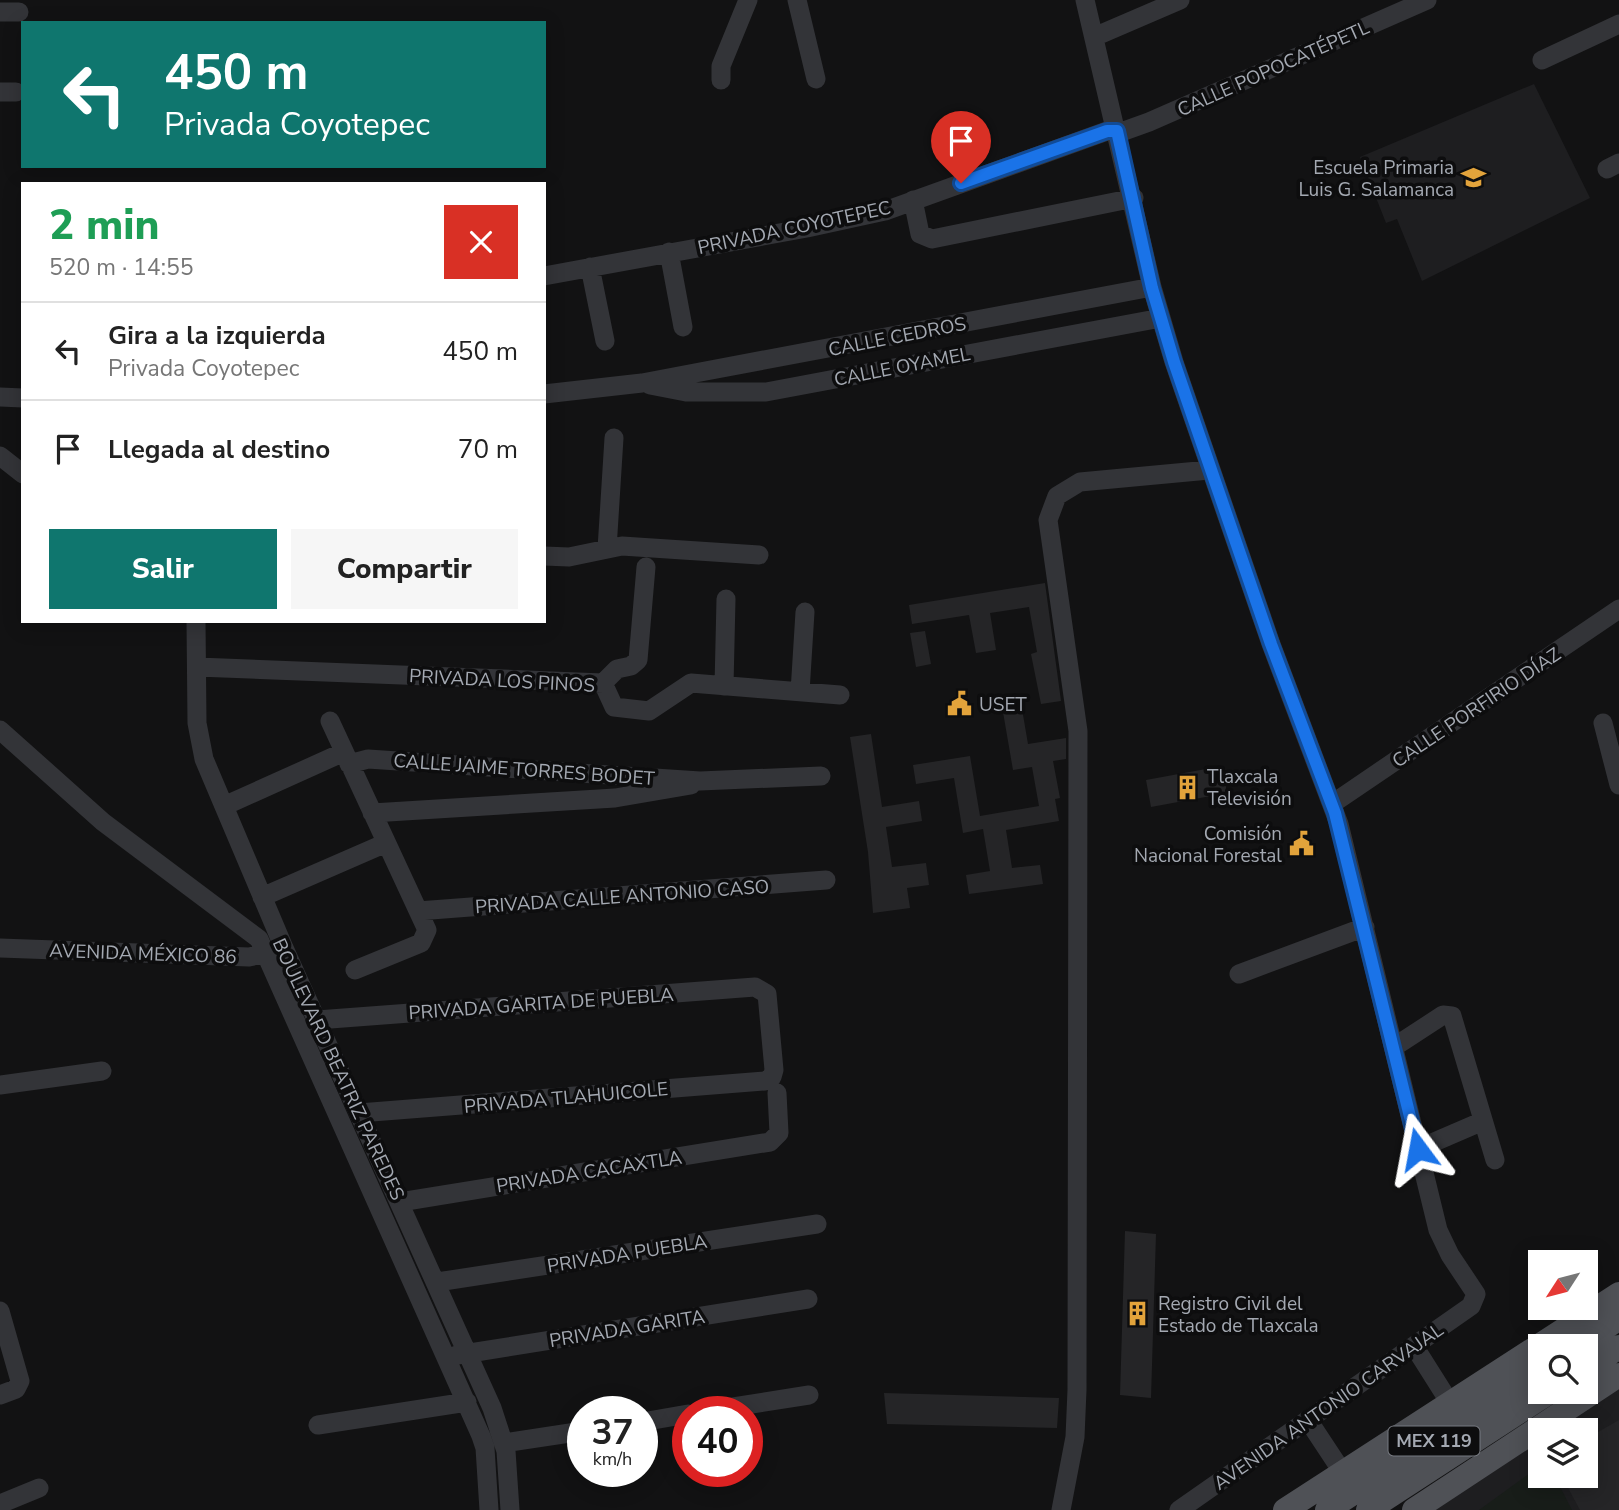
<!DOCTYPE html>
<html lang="es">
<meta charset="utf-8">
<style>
body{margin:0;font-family:"Nunito Sans",sans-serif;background:#f6f6f6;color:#222;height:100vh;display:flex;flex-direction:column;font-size:26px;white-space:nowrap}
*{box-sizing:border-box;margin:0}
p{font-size:23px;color:#767676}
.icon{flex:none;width:38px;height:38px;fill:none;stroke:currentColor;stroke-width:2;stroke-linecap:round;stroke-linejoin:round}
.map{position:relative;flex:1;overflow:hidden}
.sheet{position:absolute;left:21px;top:182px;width:525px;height:441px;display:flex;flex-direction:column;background:#fff;border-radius:0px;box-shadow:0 4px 18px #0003}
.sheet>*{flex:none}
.top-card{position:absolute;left:21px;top:21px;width:525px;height:147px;border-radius:0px;box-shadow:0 4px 18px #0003;background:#0f766e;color:#fff;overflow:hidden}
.needle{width:46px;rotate:234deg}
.controls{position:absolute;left:1528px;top:1250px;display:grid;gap:14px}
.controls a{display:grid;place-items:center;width:70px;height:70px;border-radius:0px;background:#fff;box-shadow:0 4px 18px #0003;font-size:35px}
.speed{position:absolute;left:567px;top:1396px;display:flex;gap:14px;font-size:35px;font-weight:700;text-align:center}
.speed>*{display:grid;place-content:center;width:91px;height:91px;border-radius:50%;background:#fff;box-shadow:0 4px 18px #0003;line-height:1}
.speed small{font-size:18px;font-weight:400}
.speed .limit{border:10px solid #d22;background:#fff;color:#111}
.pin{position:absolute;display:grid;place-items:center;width:60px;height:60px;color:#fff;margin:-72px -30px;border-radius:50% 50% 50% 0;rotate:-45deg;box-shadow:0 0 7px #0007}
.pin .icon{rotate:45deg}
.me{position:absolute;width:77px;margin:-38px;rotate:347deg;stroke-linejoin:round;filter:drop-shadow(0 0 5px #0008)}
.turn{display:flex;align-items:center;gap:24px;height:147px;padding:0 28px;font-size:32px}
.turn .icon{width:91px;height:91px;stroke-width:2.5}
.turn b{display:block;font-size:49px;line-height:60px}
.round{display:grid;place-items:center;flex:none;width:74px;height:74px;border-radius:0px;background:#f6f6f6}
.summary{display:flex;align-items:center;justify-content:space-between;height:119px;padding:0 28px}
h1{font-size:42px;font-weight:800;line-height:52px;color:#1e9e55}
.primary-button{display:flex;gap:14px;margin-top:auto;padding:14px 28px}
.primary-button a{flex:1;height:80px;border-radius:0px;background:#0f766e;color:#fff;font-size:28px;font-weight:800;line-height:80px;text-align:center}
.primary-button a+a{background:#f6f6f6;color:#222}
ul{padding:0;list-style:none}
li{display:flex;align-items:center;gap:21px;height:98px;padding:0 28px;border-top:2px solid #e0e0e0}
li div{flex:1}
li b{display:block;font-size:26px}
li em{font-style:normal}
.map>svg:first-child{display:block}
.built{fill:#1e1e20}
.green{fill:#181d19}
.building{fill:#252527}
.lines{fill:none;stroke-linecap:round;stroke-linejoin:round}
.minor{stroke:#333438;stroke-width:19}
.major{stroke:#4f5156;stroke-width:24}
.route-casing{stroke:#114b97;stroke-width:18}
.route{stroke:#1a73e8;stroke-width:12}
.labels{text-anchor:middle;stroke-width:7;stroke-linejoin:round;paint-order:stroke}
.shield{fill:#0d0d0e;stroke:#777a81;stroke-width:2}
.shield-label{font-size:18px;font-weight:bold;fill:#a4a9b2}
.street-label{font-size:19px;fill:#a4a9b2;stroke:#0d0d0e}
.poi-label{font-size:19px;fill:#a4a9b2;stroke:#0d0d0e;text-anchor:start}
</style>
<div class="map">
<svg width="1619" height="1510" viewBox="0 0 1619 1510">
<rect width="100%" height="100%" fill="#121213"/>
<!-- built -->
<path class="built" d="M 1534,84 L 1590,198 L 1422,281 L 1397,219 L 1386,223 L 1360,157 Z
M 1619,1386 L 1619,1510 L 1424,1510 L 1540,1434 L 1540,1475 L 1586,1475 L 1586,1430 L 1546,1430 Z"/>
<!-- green -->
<path class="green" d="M 1540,1466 L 1540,1475 L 1554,1475 L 1572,1510 L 1479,1510 Z"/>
<!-- building -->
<path class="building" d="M 1045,583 L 1061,701 L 1041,704 L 1031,654 L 1037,652 L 1029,607 L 990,613 L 996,650 L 976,653 L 969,615 L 912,624 L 909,605 Z
M 925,631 L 931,664 L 916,667 L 910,633 Z
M 1022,709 L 1028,744 L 1066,738 L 1066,759 L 1053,761 L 1060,798 L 1055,799 L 1059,821 L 1006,830 L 1012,868 L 1040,865 L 1043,884 L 969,894 L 966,875 L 990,871 L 983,829 L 963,833 L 954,778 L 916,784 L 913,765 L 970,756 L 980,816 L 1039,806 L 1032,767 L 1013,770 L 1003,712 Z
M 871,734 L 882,807 L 919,801 L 922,821 L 886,827 L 892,867 L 926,863 L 929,885 L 907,888 L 910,908 L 873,913 L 868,852 L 850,737 Z
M 1222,766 L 1227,793 L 1151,807 L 1146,780 Z
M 1125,1231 L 1156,1234 L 1151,1398 L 1120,1395 Z
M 884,1393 L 1059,1398 L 1057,1428 L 887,1424 Z
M 1619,1420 L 1619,1510 L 1580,1510 L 1561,1475 L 1586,1475 L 1586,1439 Z"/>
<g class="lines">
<!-- minor -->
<path class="minor" d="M 797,0 L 816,79
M 1085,0 L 1152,287 L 1174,362 L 1271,644 L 1339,824 L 1438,1230 L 1450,1255 L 1476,1294 L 1471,1306 L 1179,1510
M 0,12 L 19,12
M 1094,37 L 1180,0
M 1542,60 L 1619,24
M 721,80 L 721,66 L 748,0
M 0,92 L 16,92
M 1607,169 L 1619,163
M 913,200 L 920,234 L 932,239 L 1134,198
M 669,252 L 683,327
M 590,267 L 605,341
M 544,276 L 807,228 L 885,211 L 1107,131 L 1124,131 L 1149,122 L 1427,0
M 650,385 L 686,392 L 766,392 L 1161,318
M 544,394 L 642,383 L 1152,287
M 0,397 L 23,398
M 0,456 L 23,474
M 607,549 L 614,438
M 544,556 L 569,557 L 622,546 L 759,555
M 196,621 L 197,723 L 204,759 L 284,948 L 492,1408 L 506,1451 L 510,1510
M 197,667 L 603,683
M 603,683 L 614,707 L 649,711 L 691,683 L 840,695
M 603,683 L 617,669 L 631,666 L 638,660 L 646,567
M 724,686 L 726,599
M 800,692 L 805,612
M 330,721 L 427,930 L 421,943 L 355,970
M 1603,723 L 1619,785
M 0,730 L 103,822 L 259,939 L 481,1436 L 485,1448 L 489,1510
M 349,764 L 368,759 L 700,781 L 821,776
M 1332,804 L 1619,609
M 224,806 L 344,752
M 372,813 L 615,798 L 691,785
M 262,897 L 386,843
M 418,911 L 826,880
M 0,948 L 249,957 L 276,951
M 1239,974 L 1365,927
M 317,1020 L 755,987 L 767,994 L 774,1070 L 772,1077 L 765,1081 L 359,1113
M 1394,1047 L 1443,1015 L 1452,1016 L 1495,1160
M 0,1085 L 102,1071
M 1418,1149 L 1483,1121
M 400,1202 L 770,1142 L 779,1133 L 777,1093
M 437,1282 L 817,1224
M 0,1311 L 20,1381 L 16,1389 L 0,1395
M 1414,1346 L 1450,1403
M 457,1355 L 808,1299
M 701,1412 L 809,1395
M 1308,1420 L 1343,1473
M 642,1422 L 688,1414
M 318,1425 L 467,1402
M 504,1443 L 583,1431
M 0,1504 L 39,1488
M 1061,1510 L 1075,1437 L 1077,1390 L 1078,731 L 1048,520 L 1057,496 L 1080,482 L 1209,470"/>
<!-- major -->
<path class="major" d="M 1579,1346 L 1619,1318
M 1586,1369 L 1619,1347
M 1285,1510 L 1619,1294
M 1327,1510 L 1540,1372
M 1368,1510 L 1551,1391
M 1414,1510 L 1619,1375"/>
</g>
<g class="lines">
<defs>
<path id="route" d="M 961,183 L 1107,131 L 1117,131 L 1152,288 L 1174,362 L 1271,644 L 1335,813 L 1418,1149"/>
</defs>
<!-- route casing -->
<use href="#route" class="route-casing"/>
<!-- route -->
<use href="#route" class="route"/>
</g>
<!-- icons -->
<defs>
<symbol id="school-bare" viewBox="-9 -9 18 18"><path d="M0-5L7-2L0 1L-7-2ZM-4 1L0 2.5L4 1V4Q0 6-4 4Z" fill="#e2a33b" stroke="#0d0d0e" stroke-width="2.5" paint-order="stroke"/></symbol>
<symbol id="civic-bare" viewBox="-9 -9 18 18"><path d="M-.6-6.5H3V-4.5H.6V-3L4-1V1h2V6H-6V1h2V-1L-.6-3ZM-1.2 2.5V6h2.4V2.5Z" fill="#e2a33b" stroke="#0d0d0e" stroke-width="2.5" paint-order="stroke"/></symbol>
<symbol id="building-bare" viewBox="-9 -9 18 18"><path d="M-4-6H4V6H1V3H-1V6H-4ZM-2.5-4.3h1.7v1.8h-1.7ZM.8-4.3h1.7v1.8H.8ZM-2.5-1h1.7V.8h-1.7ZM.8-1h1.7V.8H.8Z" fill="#e2a33b" stroke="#0d0d0e" stroke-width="2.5" paint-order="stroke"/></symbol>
</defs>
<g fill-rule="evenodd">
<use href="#school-bare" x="1456" y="160" width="35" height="35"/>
<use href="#civic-bare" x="942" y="686" width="35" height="35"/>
<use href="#building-bare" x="1170" y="770" width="35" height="35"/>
<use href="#civic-bare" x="1284" y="826" width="35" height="35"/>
<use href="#building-bare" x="1120" y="1296" width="35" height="35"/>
</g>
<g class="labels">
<!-- shield labels -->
<rect class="shield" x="1388.5" y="1426.5" width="91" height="29" rx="5"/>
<g class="shield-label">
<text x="1434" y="1447">MEX 119</text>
</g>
<!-- street labels -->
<g class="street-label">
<text transform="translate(1273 68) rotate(-24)" y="7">CALLE POPOCATÉPETL</text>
<text transform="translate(794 227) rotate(-12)" y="7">PRIVADA COYOTEPEC</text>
<text transform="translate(897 336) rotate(-11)" y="7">CALLE CEDROS</text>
<text transform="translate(902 366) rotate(-11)" y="7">CALLE OYAMEL</text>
<text transform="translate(502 680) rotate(3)" y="7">PRIVADA LOS PINOS</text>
<text transform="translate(1476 707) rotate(-34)" y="7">CALLE PORFIRIO DÍAZ</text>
<text transform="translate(524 769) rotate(4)" y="7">CALLE JAIME TORRES BODET</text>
<text transform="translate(622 896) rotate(-4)" y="7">PRIVADA CALLE ANTONIO CASO</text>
<text transform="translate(143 953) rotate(2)" y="7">AVENIDA MÉXICO 86</text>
<text transform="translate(541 1003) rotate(-4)" y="7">PRIVADA GARITA DE PUEBLA</text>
<text transform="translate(339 1069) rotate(65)" y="7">BOULEVARD BEATRIZ PAREDES</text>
<text transform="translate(566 1097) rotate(-5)" y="7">PRIVADA TLAHUICOLE</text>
<text transform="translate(589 1171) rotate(-9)" y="7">PRIVADA CACAXTLA</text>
<text transform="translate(627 1253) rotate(-9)" y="7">PRIVADA PUEBLA</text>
<text transform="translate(627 1328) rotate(-9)" y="7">PRIVADA GARITA</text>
<text transform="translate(1328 1406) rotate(-35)" y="7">AVENIDA ANTONIO CARVAJAL</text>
</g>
<!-- poi labels -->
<g class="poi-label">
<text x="1454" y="174" text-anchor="end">Escuela Primaria<tspan x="1454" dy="22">Luis G. Salamanca</tspan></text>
<text x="979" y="711">USET</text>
<text x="1207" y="783">Tlaxcala<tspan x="1207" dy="22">Televisión</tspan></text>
<text x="1282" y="840" text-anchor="end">Comisión<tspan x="1282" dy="22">Nacional Forestal</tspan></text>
<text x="1158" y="1310">Registro Civil del<tspan x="1158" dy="22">Estado de Tlaxcala</tspan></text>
</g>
</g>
</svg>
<div class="controls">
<a><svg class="needle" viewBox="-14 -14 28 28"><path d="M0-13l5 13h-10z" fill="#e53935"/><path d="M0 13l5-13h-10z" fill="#767676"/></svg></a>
<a><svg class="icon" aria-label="search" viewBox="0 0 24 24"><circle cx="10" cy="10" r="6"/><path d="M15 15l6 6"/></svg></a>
<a><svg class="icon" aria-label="layers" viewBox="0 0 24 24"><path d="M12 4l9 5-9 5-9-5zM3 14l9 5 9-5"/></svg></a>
</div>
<div class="speed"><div>37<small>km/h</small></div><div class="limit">40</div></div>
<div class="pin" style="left:961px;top:183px;background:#d93025"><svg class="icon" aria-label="arrive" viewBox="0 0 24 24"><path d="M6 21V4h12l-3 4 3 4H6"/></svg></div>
<svg class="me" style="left:1418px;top:1149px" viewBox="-20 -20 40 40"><path d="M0-17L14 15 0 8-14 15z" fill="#1a73e8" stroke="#fff" stroke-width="4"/></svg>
<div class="top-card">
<div class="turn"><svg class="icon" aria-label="left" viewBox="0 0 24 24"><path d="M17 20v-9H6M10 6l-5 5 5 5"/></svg><div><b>450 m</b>Privada Coyotepec</div></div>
</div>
<section class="sheet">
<div class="summary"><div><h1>2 min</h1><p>520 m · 14:55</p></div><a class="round" style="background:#d93025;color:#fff"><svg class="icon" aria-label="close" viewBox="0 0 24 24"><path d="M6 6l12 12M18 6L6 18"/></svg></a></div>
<ul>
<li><svg class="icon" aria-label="left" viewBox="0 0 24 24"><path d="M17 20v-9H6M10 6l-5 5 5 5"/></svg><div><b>Gira a la izquierda</b><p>Privada Coyotepec</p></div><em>450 m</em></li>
<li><svg class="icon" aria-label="arrive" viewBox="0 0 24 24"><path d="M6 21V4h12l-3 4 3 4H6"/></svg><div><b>Llegada al destino</b></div><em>70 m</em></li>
</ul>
<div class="primary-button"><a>Salir</a><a>Compartir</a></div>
</section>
</div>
